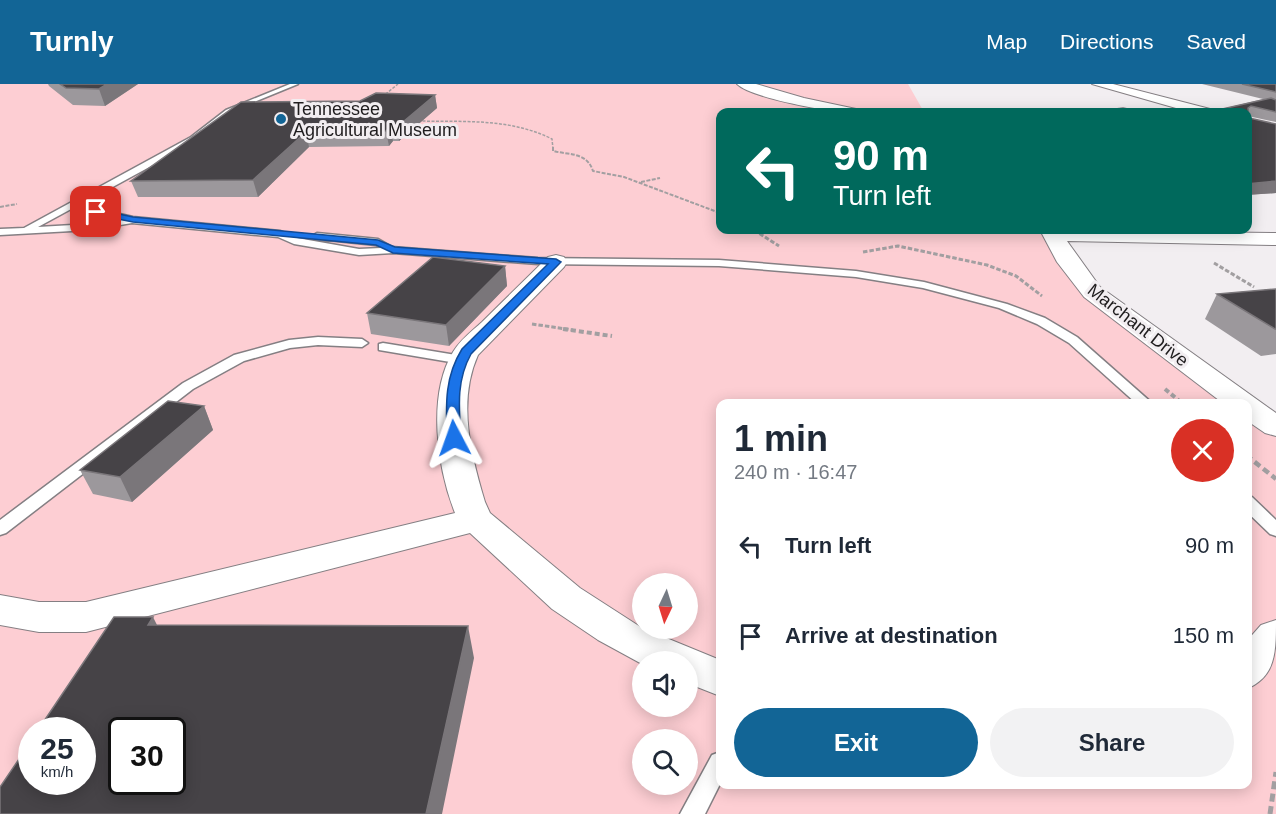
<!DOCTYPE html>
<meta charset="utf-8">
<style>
body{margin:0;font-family:Helvetica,sans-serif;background:#f2f2f3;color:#1f2937;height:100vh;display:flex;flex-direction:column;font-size:22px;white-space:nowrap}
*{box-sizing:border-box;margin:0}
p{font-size:20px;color:#747a83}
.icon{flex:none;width:33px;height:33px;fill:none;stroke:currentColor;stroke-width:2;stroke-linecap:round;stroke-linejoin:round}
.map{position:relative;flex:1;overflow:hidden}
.sheet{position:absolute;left:716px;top:315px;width:536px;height:390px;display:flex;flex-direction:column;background:#fff;border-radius:12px;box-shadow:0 3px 15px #0003}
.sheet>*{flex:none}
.hud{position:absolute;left:716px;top:24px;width:536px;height:126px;border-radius:12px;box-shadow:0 3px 15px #0003;background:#00695c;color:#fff;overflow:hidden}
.needle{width:39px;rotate:184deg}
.tools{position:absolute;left:632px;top:489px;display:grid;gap:12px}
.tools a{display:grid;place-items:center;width:66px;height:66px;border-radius:50%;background:#fff;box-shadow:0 3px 15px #0003;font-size:30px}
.speed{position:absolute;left:18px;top:633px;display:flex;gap:12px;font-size:30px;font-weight:700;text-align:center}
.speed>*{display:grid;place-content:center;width:78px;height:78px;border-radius:50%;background:#fff;box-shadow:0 3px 15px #0003;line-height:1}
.speed small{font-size:15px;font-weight:400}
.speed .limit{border:3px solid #111;border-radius:9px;background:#fff;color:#111}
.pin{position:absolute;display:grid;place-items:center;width:51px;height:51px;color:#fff;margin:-26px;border-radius:12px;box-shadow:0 3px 9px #0006}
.me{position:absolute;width:66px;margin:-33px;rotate:356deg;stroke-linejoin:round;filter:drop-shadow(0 0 4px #0008)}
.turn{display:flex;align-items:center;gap:21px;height:126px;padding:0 18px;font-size:27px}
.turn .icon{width:78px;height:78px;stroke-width:2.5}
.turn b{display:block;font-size:42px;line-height:51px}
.round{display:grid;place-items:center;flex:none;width:63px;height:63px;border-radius:32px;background:#f2f2f3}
.summary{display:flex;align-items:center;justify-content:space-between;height:102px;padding:0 18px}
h1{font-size:36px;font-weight:700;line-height:45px}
.primary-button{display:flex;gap:12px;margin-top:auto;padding:12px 18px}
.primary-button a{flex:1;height:69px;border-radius:36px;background:#126596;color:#fff;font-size:24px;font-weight:700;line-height:69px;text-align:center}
.primary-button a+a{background:#f2f2f3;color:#1f2937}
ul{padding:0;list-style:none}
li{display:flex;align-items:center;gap:18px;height:90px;padding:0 18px}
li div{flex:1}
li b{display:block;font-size:22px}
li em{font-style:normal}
header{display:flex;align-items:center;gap:36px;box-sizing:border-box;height:84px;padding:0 30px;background:#126596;color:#fff}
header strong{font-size:28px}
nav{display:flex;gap:33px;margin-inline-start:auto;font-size:21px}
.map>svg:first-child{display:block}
.green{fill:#fdced3;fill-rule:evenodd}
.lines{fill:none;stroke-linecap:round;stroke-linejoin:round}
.service-casing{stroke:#847f83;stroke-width:3}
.minor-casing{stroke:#847f83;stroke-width:2}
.path-far5{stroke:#a29fa1;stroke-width:1.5;stroke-dasharray:3 1.5;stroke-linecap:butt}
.path-far4{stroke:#a29fa1;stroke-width:2;stroke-dasharray:4 1.5;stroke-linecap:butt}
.path-far3{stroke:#a29fa1;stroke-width:3;stroke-dasharray:4.5 2;stroke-linecap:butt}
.path-far2{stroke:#a29fa1;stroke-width:4;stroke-dasharray:5 3;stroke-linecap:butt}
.path-far1{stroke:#a29fa1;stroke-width:4.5;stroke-dasharray:7 4;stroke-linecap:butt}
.path{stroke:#a29fa1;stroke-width:5;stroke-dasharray:8 4.5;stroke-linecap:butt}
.service{fill:#fff;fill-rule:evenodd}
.minor{fill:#fff;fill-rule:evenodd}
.wall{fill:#9c989c}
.shaded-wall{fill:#7a767a}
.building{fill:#464347;stroke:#7a767a;stroke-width:1.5;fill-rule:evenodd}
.route{fill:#1a73e8;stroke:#114b97;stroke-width:1.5}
.poi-dot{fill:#126596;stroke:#f2eef1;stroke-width:2}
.labels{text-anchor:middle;stroke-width:6;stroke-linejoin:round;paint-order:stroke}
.far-poi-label{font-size:18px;fill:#1f1d1e;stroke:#f2eef1;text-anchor:start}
.far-street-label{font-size:18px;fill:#1f1d1e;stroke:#f2eef1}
</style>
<header>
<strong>Turnly</strong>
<nav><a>Map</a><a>Directions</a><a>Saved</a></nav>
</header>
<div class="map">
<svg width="1276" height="730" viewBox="0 0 1276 730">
<rect width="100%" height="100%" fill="#f2eef1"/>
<!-- green -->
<path class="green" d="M 0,0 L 908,0 L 924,28 L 720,28 L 720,146 L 1050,146 L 1068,178 L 1243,319 L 720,320 L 720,700 L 1246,700 L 1247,322 L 1276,343 L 1276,730 L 0,730 ZM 642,500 L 687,500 L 687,544 L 642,544 ZM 642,578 L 687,578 L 687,622 L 642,622 ZM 32,646 L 82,646 L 82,698 L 32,698 ZM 122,646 L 172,646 L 172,698 L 122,698 ZM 642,656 L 687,656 L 687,700 L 642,700 Z"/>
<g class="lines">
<defs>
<path id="service" d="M 290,0 L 298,0 L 230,28 L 197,57 L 98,111 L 92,121 L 93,124 L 133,133 L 280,147 L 297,154 L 359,165 L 381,164 L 376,161 L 317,155 L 312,152 L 317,149 L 378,155 L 392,163 L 538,174 L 719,176 L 856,187 L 924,198 L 1007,220 L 1045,234 L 1077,253 L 1153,320 L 1137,320 L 1069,259 L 1037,240 L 999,224 L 923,204 L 856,193 L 719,182 L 538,180 L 393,169 L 359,171 L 294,160 L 278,153 L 132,139 L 90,146 L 0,151 L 0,145 L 24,144 L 191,53 L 226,26 ZM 84,118 L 82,121 L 86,128 L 119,136 L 90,140 L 38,143 Z
M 318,253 L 362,255 L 368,259 L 362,263 L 318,261 L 290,264 L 244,277 L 193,305 L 6,449 L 0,451 L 0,436 L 183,299 L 234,271 L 289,256 Z
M 383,259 L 462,272 L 468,276 L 462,280 L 379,266 L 379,260 Z
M 1246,412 L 1252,413 L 1276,436 L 1276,452 L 1270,450 L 1246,427 Z
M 720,668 L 720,700 L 705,730 L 680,730 L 712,671 Z"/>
<path id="minor" d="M 737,0 L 756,0 L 804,14 L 856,25 L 858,28 C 836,30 751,14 737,0 Z
M 1092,0 L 1113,0 L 1210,25 L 1212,28 L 1190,28 Z
M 1040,146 L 1276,149 L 1276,161 L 1067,157 L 1100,203 L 1276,329 L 1276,352 L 1265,349 L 1246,336 L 1246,320 L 1224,320 L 1084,213 L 1057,178 Z
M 556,171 L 564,173 L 567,178 L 564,183 L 478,271 C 457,318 471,371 485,418 L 490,429 L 580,504 L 642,544 L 720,576 L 720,612 L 687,599 L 687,578 L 642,578 L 642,580 L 598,556 L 552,525 L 470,449 L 86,548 L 39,548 L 0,541 L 0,511 L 39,518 L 86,518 L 455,429 C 437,384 427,311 453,268 C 460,256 472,247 482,238 C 504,216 526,195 548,173 Z
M 1276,536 C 1276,568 1276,593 1246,605 L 1246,558 L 1261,541 Z"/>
</defs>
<!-- service casing -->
<use href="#service" class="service-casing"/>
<!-- minor casing -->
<use href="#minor" class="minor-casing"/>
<!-- path-far5 -->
<path class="path-far5" d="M 382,13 L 398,0
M 418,37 C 464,38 510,34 552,55 L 553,65"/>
<!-- path-far4 -->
<path class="path-far4" d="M 553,63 L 553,67 C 569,71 587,68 593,87 L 624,93 L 720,129
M 641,98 L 660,94
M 0,123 L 17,120"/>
<!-- path-far3 -->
<path class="path-far3" d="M 754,146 L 779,162
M 863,168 L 898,162 L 987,181 L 1016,192 L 1042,212
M 1214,179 L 1254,203
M 532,240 L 573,246"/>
<!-- path-far2 -->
<path class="path-far2" d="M 563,245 L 612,252
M 1165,305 L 1183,320
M 1246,371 L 1248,373"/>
<!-- path-far1 -->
<path class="path-far1" d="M 1246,371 L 1276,395"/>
<!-- path -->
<path class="path" d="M 1270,730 L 1276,688"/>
<!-- service -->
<use href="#service" class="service"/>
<!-- minor -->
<use href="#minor" class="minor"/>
</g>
<!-- wall -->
<path class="wall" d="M 48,0 L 138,0 L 105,22 L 73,21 L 49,2 Z
M 1202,0 L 1276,0 L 1276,38 L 1248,32 L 1276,109 L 1246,111 L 1246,28 L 1209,28 L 1263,15 Z
M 435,11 L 437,24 L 399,57 L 393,57 L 389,62 L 309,63 L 258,113 L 138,113 L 131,97 L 360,17 Z
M 505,182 L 507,202 L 449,262 L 371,250 L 367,229 Z
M 1276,205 L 1276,270 L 1261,272 L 1205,235 L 1217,210 Z
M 204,322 L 213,346 L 132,418 L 93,410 L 80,386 Z"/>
<!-- shaded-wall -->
<path class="shaded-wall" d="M 107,0 L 138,0 L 105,22 L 99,5 Z
M 435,11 L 437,24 L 399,57 L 397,43 Z
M 390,43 L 393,57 L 389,62 L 386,47 Z
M 306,48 L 309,63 L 258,113 L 253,96 Z
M 1276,97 L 1276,109 L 1246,111 L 1246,100 Z
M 505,182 L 507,202 L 449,262 L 446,241 Z
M 204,322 L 213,346 L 132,418 L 120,393 Z
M 153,533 L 169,565 L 148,541 Z
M 468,542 L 474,574 L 442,730 L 426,730 Z"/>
<!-- building -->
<path class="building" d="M 60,0 L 107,0 L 99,5 L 66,4 Z
M 1242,0 L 1276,0 L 1276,8 Z
M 376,9 L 435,11 L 397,43 L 390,43 L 386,47 L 306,48 L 253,96 L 131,97 L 241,18 L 360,17 Z
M 1271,14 L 1276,16 L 1276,28 L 1251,22 L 1248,24 L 1249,34 L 1276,40 L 1276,97 L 1246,100 L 1246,28 L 1209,28 Z
M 1123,24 L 1143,28 L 1091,28 Z
M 433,173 L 505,182 L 446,241 L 367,229 Z
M 1276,205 L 1276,245 L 1275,245 L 1217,210 Z
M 168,317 L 204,322 L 120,393 L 80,386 Z
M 114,533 L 153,533 L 148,541 L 468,542 L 426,730 L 0,730 L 0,703 L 32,656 L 32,698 L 82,698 L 82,646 L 38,646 ZM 122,646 L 172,646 L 172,698 L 122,698 Z"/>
<!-- route -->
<path class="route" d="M 96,125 L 133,133 L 378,156 L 395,163 L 556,175 L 561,178 L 471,270 C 456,297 459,324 461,354 L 454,358 L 447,354 C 446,322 444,294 462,265 L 548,180 L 393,169 L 376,161 L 133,138 L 93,130 Z"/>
<!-- markers -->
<circle class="poi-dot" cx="281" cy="35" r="6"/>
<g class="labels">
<!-- far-poi labels -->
<g class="far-poi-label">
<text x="293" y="31">Tennessee<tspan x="293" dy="21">Agricultural Museum</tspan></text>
</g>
<!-- far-street labels -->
<g class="far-street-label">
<text transform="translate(1138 241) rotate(38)" y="6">Marchant Drive</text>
</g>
</g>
</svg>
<div class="tools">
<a><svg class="needle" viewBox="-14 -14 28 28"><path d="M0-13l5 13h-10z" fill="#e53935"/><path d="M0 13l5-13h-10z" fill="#747a83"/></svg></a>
<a><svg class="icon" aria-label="sound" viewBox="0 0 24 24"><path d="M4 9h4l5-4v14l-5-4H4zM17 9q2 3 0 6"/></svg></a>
<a><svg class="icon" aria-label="search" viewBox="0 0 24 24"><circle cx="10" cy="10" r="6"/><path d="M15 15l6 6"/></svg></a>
</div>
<div class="speed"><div>25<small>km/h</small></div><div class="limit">30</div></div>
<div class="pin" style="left:96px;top:128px;background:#d93025"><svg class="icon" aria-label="arrive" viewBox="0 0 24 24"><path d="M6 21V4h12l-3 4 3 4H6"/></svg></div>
<svg class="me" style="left:454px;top:354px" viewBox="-20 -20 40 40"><path d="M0-17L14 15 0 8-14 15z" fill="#1a73e8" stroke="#fff" stroke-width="4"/></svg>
<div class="hud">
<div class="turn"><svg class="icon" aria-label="left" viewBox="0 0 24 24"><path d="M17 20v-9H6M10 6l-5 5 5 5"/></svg><div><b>90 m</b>Turn left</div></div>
</div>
<section class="sheet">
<div class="summary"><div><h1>1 min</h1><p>240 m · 16:47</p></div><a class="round" style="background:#d93025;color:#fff"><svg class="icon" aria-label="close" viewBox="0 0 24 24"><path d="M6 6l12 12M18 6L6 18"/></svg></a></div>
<ul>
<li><svg class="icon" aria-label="left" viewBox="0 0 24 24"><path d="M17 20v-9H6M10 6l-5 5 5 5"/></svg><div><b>Turn left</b></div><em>90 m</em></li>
<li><svg class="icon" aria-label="arrive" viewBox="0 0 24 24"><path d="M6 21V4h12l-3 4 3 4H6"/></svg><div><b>Arrive at destination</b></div><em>150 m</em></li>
</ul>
<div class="primary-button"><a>Exit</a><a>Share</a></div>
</section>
</div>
